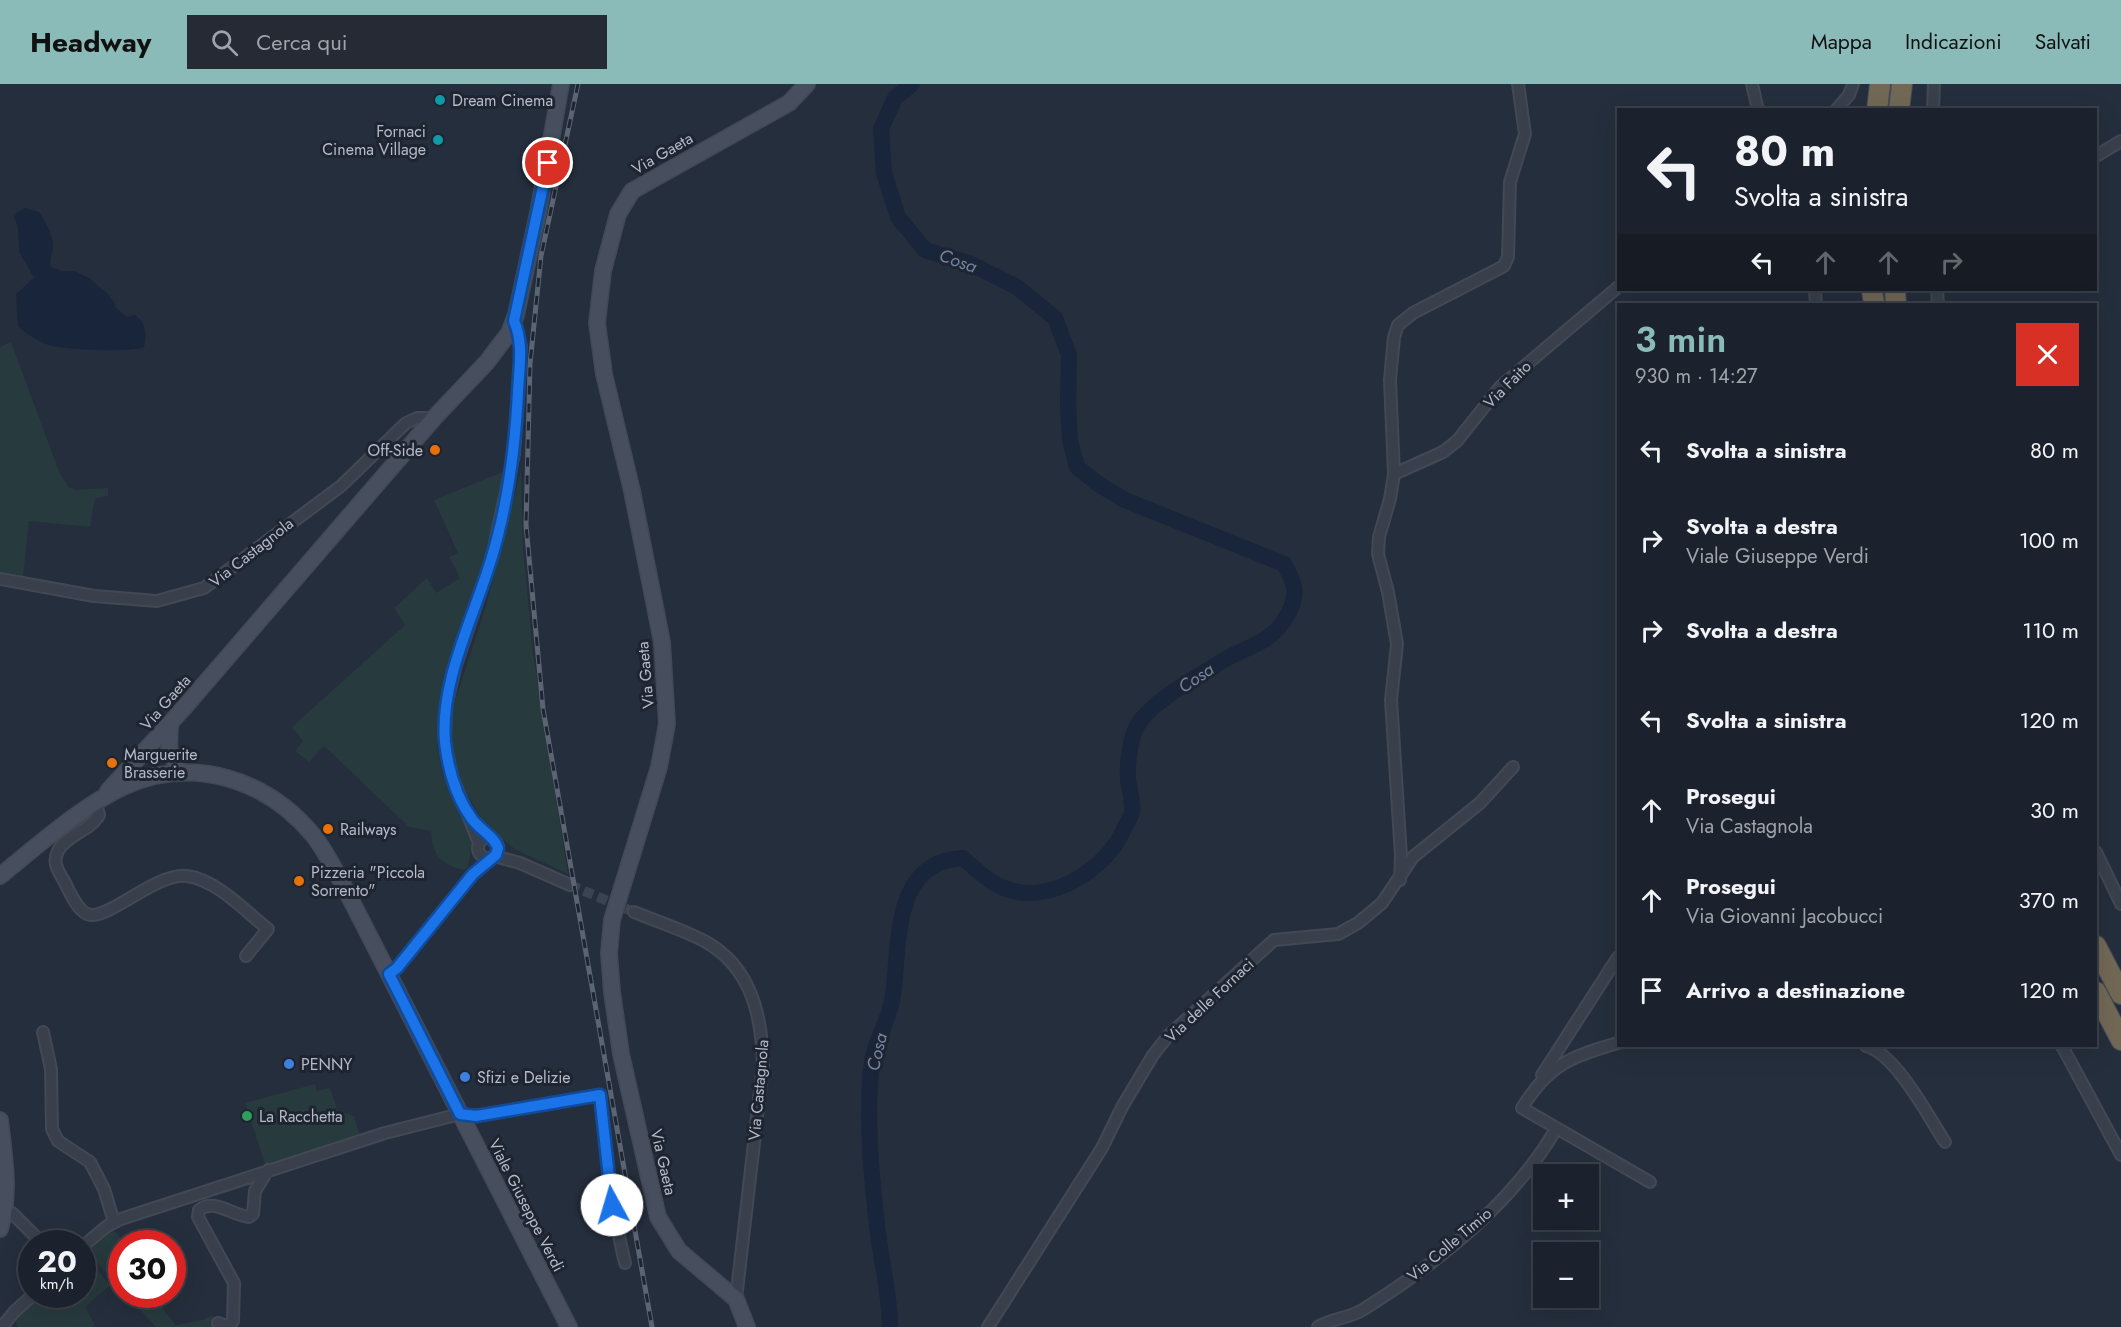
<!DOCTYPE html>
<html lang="it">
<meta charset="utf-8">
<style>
body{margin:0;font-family:Jost,sans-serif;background:#252a35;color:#f1f3f6;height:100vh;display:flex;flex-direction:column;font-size:22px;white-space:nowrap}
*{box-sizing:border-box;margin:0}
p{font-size:20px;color:#a0a4aa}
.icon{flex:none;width:33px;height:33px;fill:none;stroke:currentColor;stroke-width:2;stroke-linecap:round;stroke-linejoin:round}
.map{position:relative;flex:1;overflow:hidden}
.sheet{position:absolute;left:1617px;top:219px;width:480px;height:744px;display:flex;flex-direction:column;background:#1c222d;border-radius:0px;box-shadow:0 6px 24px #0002,0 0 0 2px #3a3f49}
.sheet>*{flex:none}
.banner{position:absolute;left:1617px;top:24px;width:480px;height:183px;border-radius:0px;box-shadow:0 6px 24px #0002,0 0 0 2px #3a3f49;background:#1c222d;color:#f1f3f6;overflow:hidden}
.controls{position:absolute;left:1533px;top:1080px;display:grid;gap:12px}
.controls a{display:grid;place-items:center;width:66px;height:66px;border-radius:0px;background:#1c222d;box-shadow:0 6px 24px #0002,0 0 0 2px #3a3f49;font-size:30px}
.speed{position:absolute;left:18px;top:1146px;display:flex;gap:12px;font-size:30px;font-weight:700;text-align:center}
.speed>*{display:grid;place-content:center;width:78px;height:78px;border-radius:50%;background:#1c222d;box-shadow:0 6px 24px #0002,0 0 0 2px #3a3f49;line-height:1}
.speed small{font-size:15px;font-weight:400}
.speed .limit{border:9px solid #d22;background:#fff;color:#111}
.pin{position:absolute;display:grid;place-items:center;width:51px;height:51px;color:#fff;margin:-26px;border:3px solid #fff;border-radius:50%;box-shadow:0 2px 6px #0007}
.me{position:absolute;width:66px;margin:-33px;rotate:354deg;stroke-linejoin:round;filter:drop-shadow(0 0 4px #0008)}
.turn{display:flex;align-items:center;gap:21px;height:126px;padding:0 18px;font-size:27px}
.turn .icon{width:78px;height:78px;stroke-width:2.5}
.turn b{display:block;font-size:42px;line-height:51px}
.lanes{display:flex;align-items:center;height:57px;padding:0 18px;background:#0003;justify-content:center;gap:30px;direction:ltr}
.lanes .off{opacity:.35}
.round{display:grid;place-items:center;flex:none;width:63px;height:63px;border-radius:0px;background:#252a35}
.headline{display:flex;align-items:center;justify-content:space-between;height:102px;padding:0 18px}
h1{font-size:36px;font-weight:600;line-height:45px;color:#8bbbb9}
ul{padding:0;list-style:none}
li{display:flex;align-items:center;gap:18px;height:90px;padding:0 18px}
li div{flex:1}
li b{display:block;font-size:22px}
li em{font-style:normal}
header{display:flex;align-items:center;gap:36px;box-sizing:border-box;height:84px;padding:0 30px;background:#8bbbb9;color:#111}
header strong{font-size:28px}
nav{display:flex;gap:33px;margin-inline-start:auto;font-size:21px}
.search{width:420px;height:54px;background:#252a35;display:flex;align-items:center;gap:15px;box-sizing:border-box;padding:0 21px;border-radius:0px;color:#a0a4aa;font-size:22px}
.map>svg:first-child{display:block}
.green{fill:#273a3d}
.water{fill:#19253a}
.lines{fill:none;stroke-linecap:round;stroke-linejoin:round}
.river{stroke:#19253a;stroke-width:16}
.street-tunnel{stroke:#3b4351;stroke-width:10;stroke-dasharray:10 5;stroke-linecap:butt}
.street-casing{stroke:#424955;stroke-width:14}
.secondary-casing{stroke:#424955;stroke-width:18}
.highway-casing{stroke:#444b57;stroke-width:22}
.street{stroke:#39404c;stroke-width:10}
.secondary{stroke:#474f5f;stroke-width:15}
.highway{stroke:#726856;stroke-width:20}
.rail-casing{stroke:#5b6473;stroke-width:5}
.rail{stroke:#1e2531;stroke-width:3;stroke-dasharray:9;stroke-linecap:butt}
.route-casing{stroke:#114b97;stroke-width:15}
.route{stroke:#1a73e8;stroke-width:10}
.culture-dot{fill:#0f9aa8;stroke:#1e2531;stroke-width:2}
.food-dot{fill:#e8710a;stroke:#1e2531;stroke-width:2}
.shop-dot{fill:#3f7fe0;stroke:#1e2531;stroke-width:2}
.leisure-dot{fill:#2e9e5b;stroke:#1e2531;stroke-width:2}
.labels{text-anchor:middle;stroke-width:6;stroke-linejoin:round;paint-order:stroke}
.poi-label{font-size:16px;fill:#b5bbc8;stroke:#1e2531;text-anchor:start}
.street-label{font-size:16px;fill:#b5bbc8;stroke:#1e2531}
.water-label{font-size:18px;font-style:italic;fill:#7084a5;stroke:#1e2531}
</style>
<header>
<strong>Headway</strong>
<div class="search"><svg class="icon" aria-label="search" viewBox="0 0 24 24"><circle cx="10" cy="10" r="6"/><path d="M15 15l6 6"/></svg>Cerca qui</div>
<nav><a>Mappa</a><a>Indicazioni</a><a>Salvati</a></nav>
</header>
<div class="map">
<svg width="2121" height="1243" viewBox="0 0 2121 1243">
<rect width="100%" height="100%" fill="#252e3c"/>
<!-- green -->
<path class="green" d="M 11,258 L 58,385 L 68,403 L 76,406 L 108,404 L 108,412 L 95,414 L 90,443 L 29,437 L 23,494 L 0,491 L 0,263 Z
M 521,386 L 523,462 L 533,570 L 568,790 L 516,766 L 485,741 L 465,707 L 452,672 L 452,626 L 486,522 Z
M 505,387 L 488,466 L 451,578 L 439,636 L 437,662 L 443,691 L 473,754 L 468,783 L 464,786 C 440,781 432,770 431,747 L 409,743 L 324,662 L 309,678 L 295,667 L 303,657 L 292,643 L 405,541 L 394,524 L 427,494 L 436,509 L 460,494 L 449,473 L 458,469 L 434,416 Z
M 315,1000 L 317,1007 L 330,1004 L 338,1027 L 354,1032 L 360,1052 L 266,1083 L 245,1019 Z
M 111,1144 L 126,1159 L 122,1160 L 121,1206 L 85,1165 Z
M 83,1177 L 100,1189 L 110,1201 L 85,1223 L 95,1241 L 92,1243 L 18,1243 L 14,1233 L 39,1211 L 82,1210 Z
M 126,1211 L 152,1211 L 176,1241 L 203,1236 L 212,1231 L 219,1243 L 156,1243 Z"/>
<!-- water -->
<path class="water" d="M 25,124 L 39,128 C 45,137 52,149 53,160 C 54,169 48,175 51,183 L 61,187 L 74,187 L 89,194 L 107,209 L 114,218 L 115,223 L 127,233 L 135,231 C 146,238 147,251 144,263 C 133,269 58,266 46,260 C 36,256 25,249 18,242 L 16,210 L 34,194 L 19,167 L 18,144 L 14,133 L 17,128 Z"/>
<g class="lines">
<!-- river -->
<path class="river" d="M 890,1243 C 890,1215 883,1185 879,1157 C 872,1100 866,1043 871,985 C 873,958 890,937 893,911 C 900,859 892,777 963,774 C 976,785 990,800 1007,805 C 1052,821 1108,784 1125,743 C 1127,738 1132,732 1132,727 C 1133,717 1129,705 1128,695 C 1127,682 1130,658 1135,646 C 1146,620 1193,596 1216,581 C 1245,561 1270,563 1288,530 C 1299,510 1295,499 1284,480 L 1125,416 L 1098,400 L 1077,383 L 1070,356 L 1068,322 L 1069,271 L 1055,234 L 1017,203 L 971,180 L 925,166 L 898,133 L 884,89 L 881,45 L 895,14 L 912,0"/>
<!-- street-tunnel -->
<path class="street-tunnel" d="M 570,801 L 634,828"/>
<defs>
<path id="street" d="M 1752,0 L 1758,26
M 1836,26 L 1849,11 L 1853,0
M 1933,26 L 1934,0
M 2096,72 L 2121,57
M 1815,206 L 1816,220
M 1937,206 L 1938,220
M 1394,390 L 1443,368 L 1457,357 L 1500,303 L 1618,203
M 0,495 L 94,512 L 157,517 L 204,504 L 341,402 L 406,339 L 417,334 L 434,334
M 96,720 L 99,731 C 90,747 66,751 58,767 C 52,778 58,787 64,797 C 69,806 76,825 87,830 C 105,839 156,788 187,792 C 217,796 245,827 268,845 L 246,872
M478 764a10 10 0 1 1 20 0a10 10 0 1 1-20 0Z
M 479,759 L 452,692 L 445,657 L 446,623 L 456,581 L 491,477 L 514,370 L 521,262 L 514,237
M 2096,768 L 2121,820
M 494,772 L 520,779 L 570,801
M 1400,796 L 1401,772 L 1391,616 L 1397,560 L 1388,508 L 1378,470 L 1379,453 L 1390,415 L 1394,390 L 1390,296 L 1394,253 L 1398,241 L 1413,229 L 1504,182 L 1508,173 L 1510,98 L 1525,50 L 1518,0
M 634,828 C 658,838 684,846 706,858 C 752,884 762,933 763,981 L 736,1215
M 389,890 L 397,884 L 473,790 L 492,774
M 43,948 L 51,985 L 52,1045 L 58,1057 L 90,1078 L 104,1105 L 114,1138
M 1618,959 C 1572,972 1548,981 1522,1024 L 1650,1098
M 1866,962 C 1896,970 1928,1032 1945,1058
M 2062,962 L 2121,1071
M 1542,991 L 1618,873
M 5,1127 L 12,1129 L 43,1160
M 82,1163 L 107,1142 L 121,1135 L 385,1049 L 460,1030 L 476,1032 L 600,1011 L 612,1121 L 625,1179
M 218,1239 L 227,1242 L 233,1237 L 234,1199 L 198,1133 L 199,1126 C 215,1114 231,1131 249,1133 L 253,1130 L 255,1107 L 268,1086
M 2,1243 L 14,1228 L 34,1210
M 988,1243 L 1102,1064 L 1122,1023 L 1153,971 L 1168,952 L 1274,856 L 1338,850 L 1358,839 L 1382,819 L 1413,773 L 1480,719 L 1513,683
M 1318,1243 C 1332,1234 1349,1235 1364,1225 C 1436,1180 1513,1119 1556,1045"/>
<path id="secondary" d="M 170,640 L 169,664 L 180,689
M 108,707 L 182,626 L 434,334 L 487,278 L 509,249 L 516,231 L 538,129 L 561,0
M 0,792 C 36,763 83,721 125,702 C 194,671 267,696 313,751 C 328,770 339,794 350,814 L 569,1243
M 0,1036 C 4,1073 11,1108 0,1145
M 747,1243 L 736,1215 L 679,1167 L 658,1133 L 621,970 L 612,908 L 609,869 L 612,836 L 659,683 L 667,640 L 662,558 L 632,407 L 604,290 L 597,239 L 603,187 L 618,130 L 632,107 L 789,19 L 807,0"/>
<path id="highway" d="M 1877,26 L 1880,0
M 1899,26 L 1902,0
M 1872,206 L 1874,220
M 1895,206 L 1896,220
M 2096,862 L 2121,910
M 2096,908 L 2121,956"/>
</defs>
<!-- street casing -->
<use href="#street" class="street-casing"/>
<!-- secondary casing -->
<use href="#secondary" class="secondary-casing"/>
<!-- highway casing -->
<use href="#highway" class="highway-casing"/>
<!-- street -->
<use href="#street" class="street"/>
<!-- secondary -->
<use href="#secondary" class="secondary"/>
<!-- highway -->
<use href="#highway" class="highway"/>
<defs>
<path id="rail" d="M 578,0 L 541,172 L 530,280 L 526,441 L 543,625 L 652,1243"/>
</defs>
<!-- rail casing -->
<use href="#rail" class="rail-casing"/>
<!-- rail -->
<use href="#rail" class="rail"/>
</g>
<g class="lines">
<defs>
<path id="route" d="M 548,79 L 514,237 C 524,260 519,284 518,308 C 515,366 508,423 490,479 C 473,535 440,597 445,658 C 448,684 456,713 472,735 C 479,745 495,753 498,764 L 496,771 L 473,790 L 397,884 L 389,890 L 460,1030 L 476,1032 L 600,1011 L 612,1121"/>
</defs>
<!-- route casing -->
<use href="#route" class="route-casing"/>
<!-- route -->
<use href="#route" class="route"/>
</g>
<!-- markers -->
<g class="culture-dot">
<circle cx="440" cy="16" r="6"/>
<circle cx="438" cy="56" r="6"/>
</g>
<g class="food-dot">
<circle cx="435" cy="366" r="6"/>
<circle cx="112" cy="679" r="6"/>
<circle cx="328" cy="745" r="6"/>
<circle cx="299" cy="797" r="6"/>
</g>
<g class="shop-dot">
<circle cx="289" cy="980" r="6"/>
<circle cx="465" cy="993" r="6"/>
</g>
<circle class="leisure-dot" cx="247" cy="1032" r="6"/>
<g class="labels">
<!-- poi labels -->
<g class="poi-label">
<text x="452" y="22">Dream Cinema</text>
<text x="426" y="53" text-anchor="end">Fornaci<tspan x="426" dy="18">Cinema Village</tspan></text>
<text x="423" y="372" text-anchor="end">Off-Side</text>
<text x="124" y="676">Marguerite<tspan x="124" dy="18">Brasserie</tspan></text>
<text x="340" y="751">Railways</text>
<text x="311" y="794">Pizzeria "Piccola<tspan x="311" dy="18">Sorrento"</tspan></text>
<text x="301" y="986">PENNY</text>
<text x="477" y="999">Sfizi e Delizie</text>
<text x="259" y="1038">La Racchetta</text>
</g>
<!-- street labels -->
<g class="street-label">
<text transform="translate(662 69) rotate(-30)" y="6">Via Gaeta</text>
<text transform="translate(1507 300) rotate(-45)" y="6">Via Faito</text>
<text transform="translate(251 468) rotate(-38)" y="6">Via Castagnola</text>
<text transform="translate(645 591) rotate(-95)" y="6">Via Gaeta</text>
<text transform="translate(165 618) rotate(-49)" y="6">Via Gaeta</text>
<text transform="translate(1209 916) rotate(-43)" y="6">Via delle Fornaci</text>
<text transform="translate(758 1006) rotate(-85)" y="6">Via Castagnola</text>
<text transform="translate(664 1078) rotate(77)" y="6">Via Gaeta</text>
<text transform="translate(527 1121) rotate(63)" y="6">Viale Giuseppe Verdi</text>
<text transform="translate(1449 1160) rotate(-40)" y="6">Via Colle Timio</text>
</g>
<!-- water labels -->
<g class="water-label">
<text transform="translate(958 177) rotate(20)" y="6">Cosa</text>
<text transform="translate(1196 594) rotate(-34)" y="6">Cosa</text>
<text transform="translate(877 968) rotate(-77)" y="6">Cosa</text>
</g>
</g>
</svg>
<div class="controls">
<a>+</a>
<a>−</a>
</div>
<div class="speed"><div>20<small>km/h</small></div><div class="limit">30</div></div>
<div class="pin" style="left:548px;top:79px;background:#d93025"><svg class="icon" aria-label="arrive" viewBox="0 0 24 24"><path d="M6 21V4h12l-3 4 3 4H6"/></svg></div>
<svg class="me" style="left:612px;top:1121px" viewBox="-20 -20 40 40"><circle r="19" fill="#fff"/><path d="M0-13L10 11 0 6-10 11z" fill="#1a73e8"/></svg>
<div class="banner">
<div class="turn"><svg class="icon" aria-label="left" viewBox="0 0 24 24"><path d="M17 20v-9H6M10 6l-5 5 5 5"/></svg><div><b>80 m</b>Svolta a sinistra</div></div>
<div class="lanes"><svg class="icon" aria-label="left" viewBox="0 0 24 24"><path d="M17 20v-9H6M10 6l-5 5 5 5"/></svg><svg class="icon off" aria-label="ahead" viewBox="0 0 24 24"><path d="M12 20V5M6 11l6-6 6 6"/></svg><svg class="icon off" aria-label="ahead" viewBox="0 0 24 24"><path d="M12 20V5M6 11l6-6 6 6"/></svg><svg class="icon off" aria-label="right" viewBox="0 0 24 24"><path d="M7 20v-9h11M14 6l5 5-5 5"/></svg></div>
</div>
<section class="sheet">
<div class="headline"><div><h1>3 min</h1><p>930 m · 14:27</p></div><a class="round" style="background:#d93025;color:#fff"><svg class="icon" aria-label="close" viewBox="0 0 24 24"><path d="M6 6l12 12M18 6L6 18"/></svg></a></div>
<ul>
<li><svg class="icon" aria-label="left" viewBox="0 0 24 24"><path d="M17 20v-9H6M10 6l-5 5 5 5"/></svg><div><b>Svolta a sinistra</b></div><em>80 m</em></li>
<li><svg class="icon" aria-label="right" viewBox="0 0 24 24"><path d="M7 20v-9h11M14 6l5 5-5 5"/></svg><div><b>Svolta a destra</b><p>Viale Giuseppe Verdi</p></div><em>100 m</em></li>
<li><svg class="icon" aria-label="right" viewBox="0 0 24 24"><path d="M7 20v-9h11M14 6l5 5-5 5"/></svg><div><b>Svolta a destra</b></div><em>110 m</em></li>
<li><svg class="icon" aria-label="left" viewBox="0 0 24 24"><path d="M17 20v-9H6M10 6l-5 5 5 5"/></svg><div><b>Svolta a sinistra</b></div><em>120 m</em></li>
<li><svg class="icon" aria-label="ahead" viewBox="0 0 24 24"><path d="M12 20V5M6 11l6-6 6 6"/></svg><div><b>Prosegui</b><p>Via Castagnola</p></div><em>30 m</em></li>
<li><svg class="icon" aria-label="ahead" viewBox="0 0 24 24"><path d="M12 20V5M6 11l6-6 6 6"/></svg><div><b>Prosegui</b><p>Via Giovanni Jacobucci</p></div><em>370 m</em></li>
<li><svg class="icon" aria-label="arrive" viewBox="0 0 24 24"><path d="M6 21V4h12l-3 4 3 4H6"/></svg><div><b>Arrivo a destinazione</b></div><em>120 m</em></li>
</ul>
</section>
</div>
